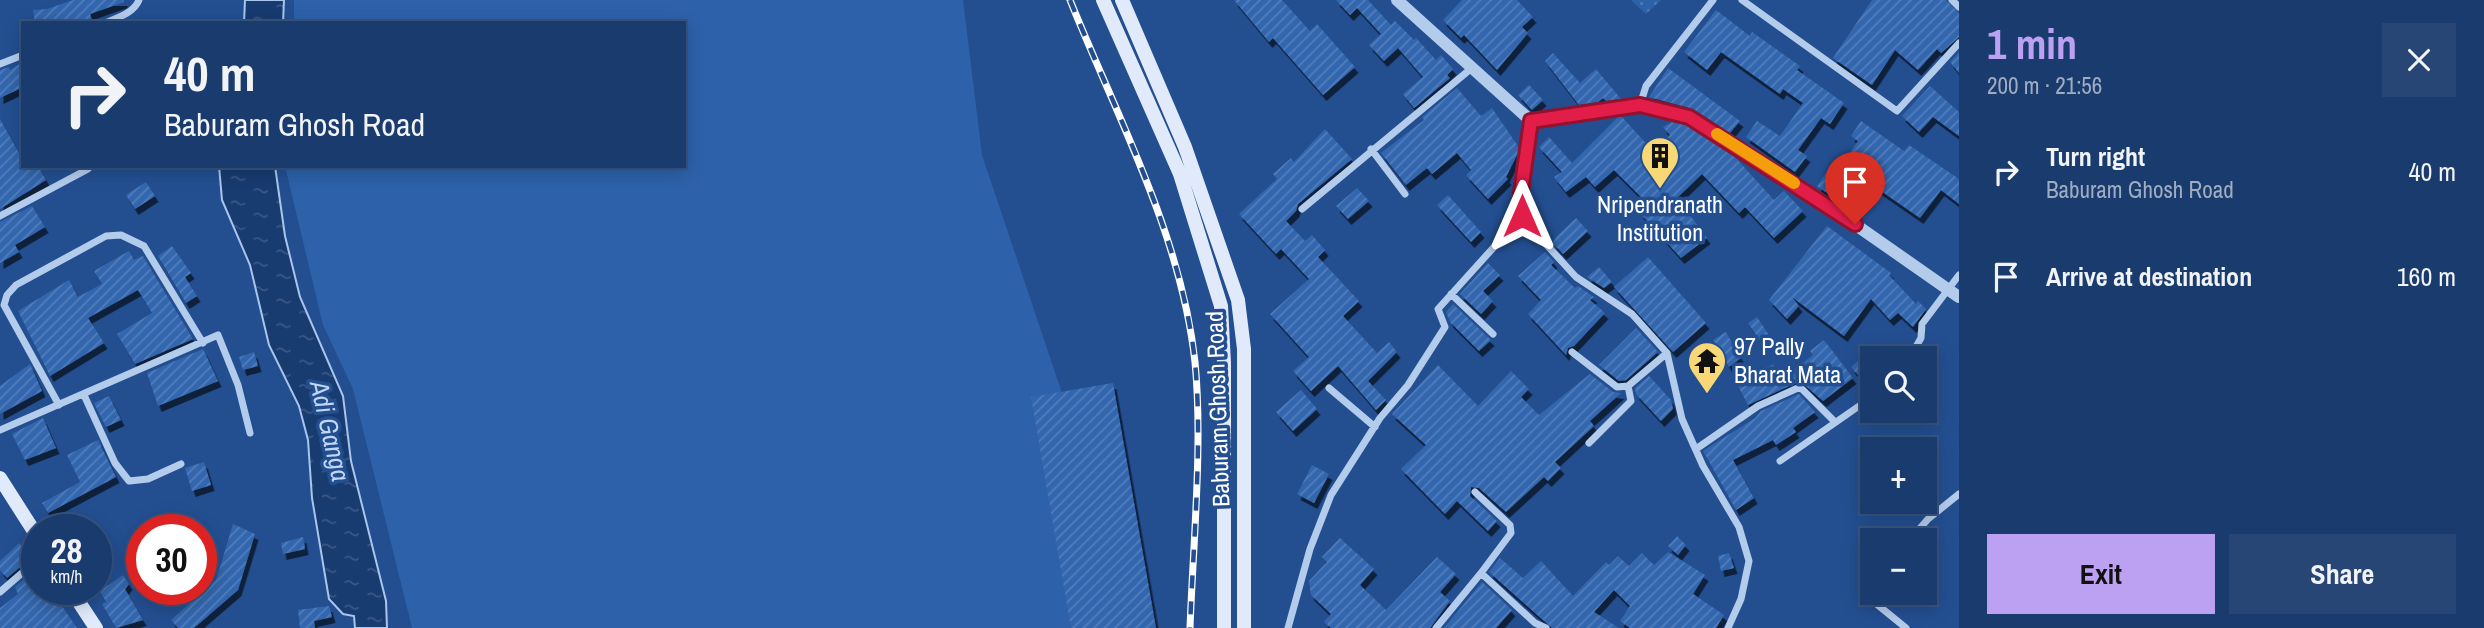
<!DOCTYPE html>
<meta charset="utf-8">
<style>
body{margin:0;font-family:"Archivo Narrow",sans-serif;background:#274675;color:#f1f3f6;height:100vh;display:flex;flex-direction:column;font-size:26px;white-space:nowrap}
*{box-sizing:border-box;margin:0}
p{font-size:23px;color:#9fadc2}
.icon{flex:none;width:38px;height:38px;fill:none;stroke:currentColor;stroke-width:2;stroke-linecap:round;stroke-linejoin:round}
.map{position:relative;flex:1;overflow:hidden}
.drawer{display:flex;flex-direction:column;background:#1a3b6d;width:525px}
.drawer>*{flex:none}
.guide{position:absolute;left:21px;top:21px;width:665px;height:147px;border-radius:0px;box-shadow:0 4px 18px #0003,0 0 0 2px #385580;background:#1a3b6d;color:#f1f3f6;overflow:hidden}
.tools{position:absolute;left:1860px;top:346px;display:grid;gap:14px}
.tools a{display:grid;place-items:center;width:77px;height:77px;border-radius:0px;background:#1a3b6d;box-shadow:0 4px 18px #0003,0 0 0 2px #385580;font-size:35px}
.speed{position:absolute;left:21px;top:514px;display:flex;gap:14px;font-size:35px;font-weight:700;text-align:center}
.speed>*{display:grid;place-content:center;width:91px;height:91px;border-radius:50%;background:#1a3b6d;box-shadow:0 4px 18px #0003,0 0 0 2px #385580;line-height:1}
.speed small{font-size:18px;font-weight:400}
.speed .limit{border:10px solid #d22;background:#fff;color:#111}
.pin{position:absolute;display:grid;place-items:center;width:60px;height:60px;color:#fff;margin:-72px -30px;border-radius:50% 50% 50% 0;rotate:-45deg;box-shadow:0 0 7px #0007}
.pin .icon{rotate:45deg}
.me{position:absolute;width:77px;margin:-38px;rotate:0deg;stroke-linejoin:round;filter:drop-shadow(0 0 5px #0008)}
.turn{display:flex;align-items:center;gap:24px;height:147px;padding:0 28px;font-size:32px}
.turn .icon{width:91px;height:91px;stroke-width:2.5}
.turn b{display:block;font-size:49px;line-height:60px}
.round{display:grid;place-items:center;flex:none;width:74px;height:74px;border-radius:0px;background:#274675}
.head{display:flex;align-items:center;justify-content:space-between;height:119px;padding:0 28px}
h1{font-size:42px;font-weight:800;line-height:52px;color:#bca0f2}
.cta{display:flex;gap:14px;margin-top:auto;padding:14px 28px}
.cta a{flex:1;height:80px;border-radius:0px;background:#bca0f2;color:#111;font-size:28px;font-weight:800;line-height:80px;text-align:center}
.cta a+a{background:#274675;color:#f1f3f6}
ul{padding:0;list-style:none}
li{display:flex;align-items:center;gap:21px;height:105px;padding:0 28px}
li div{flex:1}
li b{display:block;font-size:26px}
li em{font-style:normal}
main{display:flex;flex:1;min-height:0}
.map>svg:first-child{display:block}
.green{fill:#2d61a9}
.park{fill:url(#park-dots)}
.water{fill:url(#water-ripples);stroke:#a8c6ed;stroke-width:2}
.building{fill:url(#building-hatch);filter:url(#shadow)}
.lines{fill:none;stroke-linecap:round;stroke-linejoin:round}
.minor{stroke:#b4ccec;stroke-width:7}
.tertiary{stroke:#b4ccec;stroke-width:12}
.secondary{stroke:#e0eafa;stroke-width:14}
.rail-casing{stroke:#fff;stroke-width:7}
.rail{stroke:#234f91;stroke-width:4.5;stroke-dasharray:13;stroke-linecap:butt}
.route-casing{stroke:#92132f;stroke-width:18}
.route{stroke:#e11d48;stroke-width:12}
.slow{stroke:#f59e0b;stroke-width:12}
.labels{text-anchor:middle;stroke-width:7;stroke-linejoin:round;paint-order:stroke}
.poi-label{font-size:24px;fill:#fff;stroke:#234f91}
.street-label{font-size:24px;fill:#fff;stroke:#234f91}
.water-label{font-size:26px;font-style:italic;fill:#c0d6f3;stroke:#234f91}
</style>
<main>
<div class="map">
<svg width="1959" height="628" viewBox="0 0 1959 628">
<defs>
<pattern id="park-dots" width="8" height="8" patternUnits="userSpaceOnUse" patternTransform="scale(1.75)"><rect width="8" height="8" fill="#2d61a9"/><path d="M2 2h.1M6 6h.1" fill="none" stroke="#4c79b6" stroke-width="1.8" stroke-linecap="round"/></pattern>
<pattern id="water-ripples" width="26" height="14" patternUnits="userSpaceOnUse" patternTransform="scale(1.75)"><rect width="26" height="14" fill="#183b70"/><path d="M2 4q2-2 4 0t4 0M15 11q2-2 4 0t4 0" fill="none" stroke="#3b5885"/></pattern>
<pattern id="building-hatch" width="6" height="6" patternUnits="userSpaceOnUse" patternTransform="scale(1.75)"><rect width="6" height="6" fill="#3366ae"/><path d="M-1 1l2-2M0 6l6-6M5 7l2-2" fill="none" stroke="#527dba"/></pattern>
<filter id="shadow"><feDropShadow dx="3.5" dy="6" stdDeviation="0" flood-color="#0009"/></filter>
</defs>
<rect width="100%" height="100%" fill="#234f91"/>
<!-- green -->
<path class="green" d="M 294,0 L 963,0 L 982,155 L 1141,628 L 412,628 L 353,389 L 323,325 L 285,166 L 684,166 L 684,23 L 294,23 Z"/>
<!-- park -->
<path class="park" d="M 1631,0 L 1661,0 L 1646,14 Z"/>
<!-- water -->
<path class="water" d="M 245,0 L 284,0 L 283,23 L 244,23 Z
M 219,166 L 275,166 L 285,236 L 300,297 L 343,396 L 351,461 L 386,601 L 387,628 L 355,628 L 354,616 L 343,614 L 329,599 L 312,498 L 308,440 L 299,406 L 269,345 L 250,265 L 222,200 Z"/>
<!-- building -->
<path class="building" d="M 73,0 L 124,0 L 124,2 L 90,14 L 93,23 L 35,23 L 33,10 L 47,9 Z
M 1234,0 L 1282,0 L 1310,31 L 1317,24 L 1355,67 L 1323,95 L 1273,38 L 1269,42 Z
M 1336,0 L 1368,0 L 1391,25 L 1395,21 L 1414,40 L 1416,38 L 1436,60 L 1441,55 L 1453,69 L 1447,75 L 1450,78 L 1414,108 L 1403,94 L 1423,77 L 1398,48 L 1384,61 L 1369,45 L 1381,34 L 1357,8 L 1350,15 Z
M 1462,0 L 1517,0 L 1533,17 L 1522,27 L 1528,33 L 1497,70 L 1464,35 L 1461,38 L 1443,20 Z
M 1872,0 L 1946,0 L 1959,13 L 1959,37 L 1941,53 L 1937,49 L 1918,70 L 1895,50 L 1872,85 L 1833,58 Z
M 1716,10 L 1750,36 L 1752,32 L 1800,66 L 1797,70 L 1844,103 L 1830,124 L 1821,118 L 1798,150 L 1807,156 L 1795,172 L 1746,137 L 1757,121 L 1780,136 L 1803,103 L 1783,89 L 1780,94 L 1721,52 L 1707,70 L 1684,52 Z
M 1959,52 L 1959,73 L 1950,62 Z
M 1553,53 L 1580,83 L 1596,69 L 1621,99 L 1606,101 L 1603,98 L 1598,102 L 1579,105 L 1545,61 Z
M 23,62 L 23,87 L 0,98 L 0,70 L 9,67 L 10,70 Z
M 1668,68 L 1740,121 L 1730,133 L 1693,109 L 1649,97 Z
M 1529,85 L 1543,100 L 1532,110 L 1518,95 Z
M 1930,86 L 1959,112 L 1959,136 L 1933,117 L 1919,132 L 1902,116 Z
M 1457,88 L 1481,116 L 1492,108 L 1520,149 L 1506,177 L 1508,179 L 1488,199 L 1466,175 L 1471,170 L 1457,153 L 1432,174 L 1427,168 L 1406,185 L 1381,153 L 1424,120 L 1422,117 Z
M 1618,117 L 1622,117 L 1654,152 L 1670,135 L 1663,127 L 1672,122 L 1686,125 L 1735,157 L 1774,200 L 1784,191 L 1803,211 L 1774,238 L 1745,207 L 1739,213 L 1702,174 L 1677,198 L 1707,238 L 1681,258 L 1640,213 L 1648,204 L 1614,170 L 1595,187 L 1586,177 L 1566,192 L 1554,177 L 1562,172 L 1539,147 L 1549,137 L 1572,163 Z
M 0,119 L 23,160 L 23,166 L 38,166 L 46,180 L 0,209 Z
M 1861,121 L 1904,151 L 1909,145 L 1959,179 L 1959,204 L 1941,190 L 1920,218 L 1868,182 L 1849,208 L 1817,186 L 1828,170 L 1835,174 L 1858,141 L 1851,136 Z
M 1325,129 L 1352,159 L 1298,204 L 1296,211 L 1286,221 L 1305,241 L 1312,235 L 1325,250 L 1318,257 L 1359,301 L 1343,316 L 1377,353 L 1389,342 L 1397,352 L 1368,381 L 1386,400 L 1376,410 L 1338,366 L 1311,391 L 1293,371 L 1309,357 L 1270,314 L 1309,279 L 1281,249 L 1276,254 L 1239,214 L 1277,179 L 1273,174 L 1291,158 L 1294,162 Z
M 146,182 L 155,196 L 135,209 L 126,195 Z
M 1357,188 L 1369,201 L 1348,219 L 1336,206 Z
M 1448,195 L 1481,232 L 1471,242 L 1437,205 Z
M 32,206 L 45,227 L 15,245 L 19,252 L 0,263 L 0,222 Z
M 1576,218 L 1588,231 L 1563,254 L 1553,243 L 1555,238 Z
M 1827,226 L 1891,273 L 1889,275 L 1916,304 L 1918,301 L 1926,309 L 1913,327 L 1898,313 L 1890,320 L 1871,299 L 1844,336 L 1792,297 L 1799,306 L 1787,319 L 1769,300 Z
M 172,246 L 191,273 L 185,277 L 197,296 L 186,303 L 158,256 Z
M 129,251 L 134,260 L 143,256 L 193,339 L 135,364 L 117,334 L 152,313 L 138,290 L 88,318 L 104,343 L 50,376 L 18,311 L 69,280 L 78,297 L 102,284 L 94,271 Z
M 1545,252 L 1554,262 L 1551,265 L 1575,288 L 1578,286 L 1594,297 L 1590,300 L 1605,313 L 1574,346 L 1568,348 L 1566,355 L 1528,314 L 1541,300 L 1518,276 Z
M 1648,257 L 1706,323 L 1673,352 L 1614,287 Z
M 1488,263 L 1500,275 L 1483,291 L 1493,301 L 1481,314 L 1460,294 Z
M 1599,267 L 1612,282 L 1604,288 L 1587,277 Z
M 1453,304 L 1491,340 L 1479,351 L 1450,322 L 1446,312 Z
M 1757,317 L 1771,338 L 1762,344 L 1748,323 Z
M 1636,328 L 1658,352 L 1626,380 L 1619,381 L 1599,365 Z
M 1726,332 L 1741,358 L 1729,367 L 1713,340 Z
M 1824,340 L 1853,378 L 1823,401 L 1800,381 L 1748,405 L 1737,384 L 1773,364 L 1778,373 L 1789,367 L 1792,371 L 1813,355 L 1810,351 Z
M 203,349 L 218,381 L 158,406 L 147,373 Z
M 254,352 L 258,366 L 243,370 L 239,357 Z
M 1866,354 L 1872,362 L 1872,391 L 1851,367 Z
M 30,364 L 42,391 L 0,414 L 0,386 Z
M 1438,365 L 1478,406 L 1511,371 L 1529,389 L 1521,397 L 1539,415 L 1590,374 L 1613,392 L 1621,393 L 1590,421 L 1594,426 L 1555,462 L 1561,468 L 1548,481 L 1544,477 L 1506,512 L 1479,488 L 1471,487 L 1470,496 L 1497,521 L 1488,531 L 1457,501 L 1445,514 L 1401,469 L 1426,445 L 1392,414 Z
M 1649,376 L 1671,400 L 1673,409 L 1661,421 L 1636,394 L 1635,388 Z
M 1113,383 L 1156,628 L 1071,628 L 1031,397 Z
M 1301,390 L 1317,409 L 1293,431 L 1276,412 Z
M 1799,394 L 1815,412 L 1793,428 L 1796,432 L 1776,445 L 1773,440 L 1733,460 L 1754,498 L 1736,510 L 1703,451 L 1755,418 L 1761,411 Z
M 109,396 L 121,420 L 106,427 L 94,403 Z
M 43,418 L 56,448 L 25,460 L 12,434 Z
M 98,440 L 116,477 L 48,513 L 42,503 L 80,482 L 67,455 Z
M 204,462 L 211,485 L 192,491 L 185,468 Z
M 1312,465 L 1329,474 L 1314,503 L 1297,494 Z
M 233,524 L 255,534 L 238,590 L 194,628 L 178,628 L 171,620 L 216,580 Z
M 1677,536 L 1686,545 L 1678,555 L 1668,546 Z
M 303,537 L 305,549 L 283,554 L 281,543 Z
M 1340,538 L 1374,569 L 1360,585 L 1386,610 L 1437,557 L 1456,574 L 1440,592 L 1450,601 L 1430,628 L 1331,628 L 1324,622 L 1331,614 L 1311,595 L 1309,581 L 1327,562 L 1322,557 Z
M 19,543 L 32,557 L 7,578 L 0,570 L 0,561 Z
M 1668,552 L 1705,575 L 1693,594 L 1724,615 L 1716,628 L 1630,628 L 1620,621 L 1630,606 L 1614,590 L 1594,612 L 1619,628 L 1552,628 L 1489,572 L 1500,558 L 1523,578 L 1541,561 L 1573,596 L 1606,562 L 1609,565 L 1618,556 L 1629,566 L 1642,553 L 1654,565 Z
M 1729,553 L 1734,568 L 1721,571 L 1718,556 Z
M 37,568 L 37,590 L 51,590 L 77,628 L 0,628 L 0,608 L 18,594 L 15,587 Z
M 123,575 L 129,584 L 125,589 L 143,620 L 116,628 L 102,604 L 106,602 L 100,591 Z
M 1482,582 L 1512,610 L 1496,628 L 1444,628 Z
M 329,606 L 332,617 L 314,621 L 315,628 L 300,628 L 298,610 Z"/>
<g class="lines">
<!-- minor -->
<path class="minor" d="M 1742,0 L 1897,111 L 1959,43
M 1952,0 L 1959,7
M 105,23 C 117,18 134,13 139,0
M 0,64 L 23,55
M 1640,105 L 1646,86 L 1713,0
M 1531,121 L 1521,192 L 1522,218 L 1576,277 L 1632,314 L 1667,353 L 1682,419 L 1703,466 L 1739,527 L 1749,561 L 1741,599 L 1728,628
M 1371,149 L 1405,194
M 1302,209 L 1473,67
M 0,216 L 88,169
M 1451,294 L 1493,334
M 1572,352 L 1617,387 L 1628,386
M 1909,359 L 1921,338 L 1922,324 L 1959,275
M 1329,388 L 1375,427
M 84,395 L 115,463 L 129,481 L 148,479 L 181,464
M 59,405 L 4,305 L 7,295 L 16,285 L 106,236 L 121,235 L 144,246 L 203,343
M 0,430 L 218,335 L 238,385 L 250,433
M 1589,443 L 1631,401 L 1628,386 L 1667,353
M 1696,449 L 1758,406 L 1800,387 L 1834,421
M 1780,461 L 1872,397
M 1475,492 L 1510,525 L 1511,533 L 1481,573
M 1909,541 L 1928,519 L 1959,494
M 1872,583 L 1863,593 L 1906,628
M 0,592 L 37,560
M 1288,628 L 1310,549 L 1331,495 L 1380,418 L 1408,385 L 1445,327 L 1438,309 L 1522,216
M 1436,628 L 1481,573 L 1535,623 L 1546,628"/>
<!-- tertiary -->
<path class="tertiary" d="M 1397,0 L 1531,121 L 1640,105 L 1689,117 L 1833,209 L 1959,297"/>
<!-- secondary -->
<path class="secondary" d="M 1103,0 L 1180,174 L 1221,306 L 1224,363 L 1224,628
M 1122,0 L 1185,147 L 1238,300 L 1244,349 L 1244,628
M 0,478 L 37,536
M 71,590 L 96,628"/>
<defs>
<path id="rail" d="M 1070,0 C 1117,117 1181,234 1195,362 C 1203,444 1193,544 1190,628"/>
</defs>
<!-- rail casing -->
<use href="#rail" class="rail-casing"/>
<!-- rail -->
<use href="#rail" class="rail"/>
</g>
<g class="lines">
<defs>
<path id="route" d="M 1522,216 L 1521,192 L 1531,121 L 1640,105 L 1689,117 L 1855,224"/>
</defs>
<!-- route casing -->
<use href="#route" class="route-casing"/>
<!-- route -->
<use href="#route" class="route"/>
<!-- slow -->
<path class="slow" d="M 1717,134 L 1794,183"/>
</g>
<!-- icons -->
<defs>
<symbol id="building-pin" viewBox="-11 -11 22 30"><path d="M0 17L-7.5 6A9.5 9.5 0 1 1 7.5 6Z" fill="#f8d777" stroke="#234f91"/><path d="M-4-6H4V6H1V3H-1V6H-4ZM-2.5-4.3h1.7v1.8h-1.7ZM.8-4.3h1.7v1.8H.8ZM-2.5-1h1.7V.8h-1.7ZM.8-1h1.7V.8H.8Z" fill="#111"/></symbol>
<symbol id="temple-pin" viewBox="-11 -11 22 30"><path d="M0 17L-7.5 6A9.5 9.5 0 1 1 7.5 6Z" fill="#f8d777" stroke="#234f91"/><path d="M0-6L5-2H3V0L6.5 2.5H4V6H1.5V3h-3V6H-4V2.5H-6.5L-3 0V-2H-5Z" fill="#111"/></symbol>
</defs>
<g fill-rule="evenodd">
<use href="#building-pin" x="1638" y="134" width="44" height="60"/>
<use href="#temple-pin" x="1685" y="339" width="44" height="60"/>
</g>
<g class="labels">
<!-- poi labels -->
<g class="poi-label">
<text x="1660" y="213">Nripendranath<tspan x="1660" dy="28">Institution</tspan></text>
<text x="1734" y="355" text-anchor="start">97 Pally<tspan x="1734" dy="28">Bharat Mata</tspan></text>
</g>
<!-- street labels -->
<g class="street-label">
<text transform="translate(1218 409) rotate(-92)" y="8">Baburam Ghosh Road</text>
</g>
<!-- water labels -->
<g class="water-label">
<text transform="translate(330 431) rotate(77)" y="9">Adi Ganga</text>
</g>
</g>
</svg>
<div class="tools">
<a><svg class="icon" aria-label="search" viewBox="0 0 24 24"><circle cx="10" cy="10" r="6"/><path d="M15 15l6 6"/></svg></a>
<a>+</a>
<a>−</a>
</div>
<div class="speed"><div>28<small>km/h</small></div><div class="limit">30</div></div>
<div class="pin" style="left:1855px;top:224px;background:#d93025"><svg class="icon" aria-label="arrive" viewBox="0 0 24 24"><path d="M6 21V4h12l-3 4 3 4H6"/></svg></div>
<svg class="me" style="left:1522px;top:216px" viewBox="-20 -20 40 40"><path d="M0-17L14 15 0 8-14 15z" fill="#e11d48" stroke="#fff" stroke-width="4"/></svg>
<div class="guide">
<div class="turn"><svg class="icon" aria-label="right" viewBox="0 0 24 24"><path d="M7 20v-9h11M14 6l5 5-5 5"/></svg><div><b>40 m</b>Baburam Ghosh Road</div></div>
</div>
</div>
<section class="drawer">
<div class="head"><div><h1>1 min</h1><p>200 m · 21:56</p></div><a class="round"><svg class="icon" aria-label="close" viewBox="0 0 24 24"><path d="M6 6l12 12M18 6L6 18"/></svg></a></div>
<ul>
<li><svg class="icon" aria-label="right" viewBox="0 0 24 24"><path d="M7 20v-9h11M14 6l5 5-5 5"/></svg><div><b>Turn right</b><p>Baburam Ghosh Road</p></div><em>40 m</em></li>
<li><svg class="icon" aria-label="arrive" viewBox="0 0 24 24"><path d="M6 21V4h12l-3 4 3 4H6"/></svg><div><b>Arrive at destination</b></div><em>160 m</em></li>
</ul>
<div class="cta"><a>Exit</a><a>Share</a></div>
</section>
</main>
